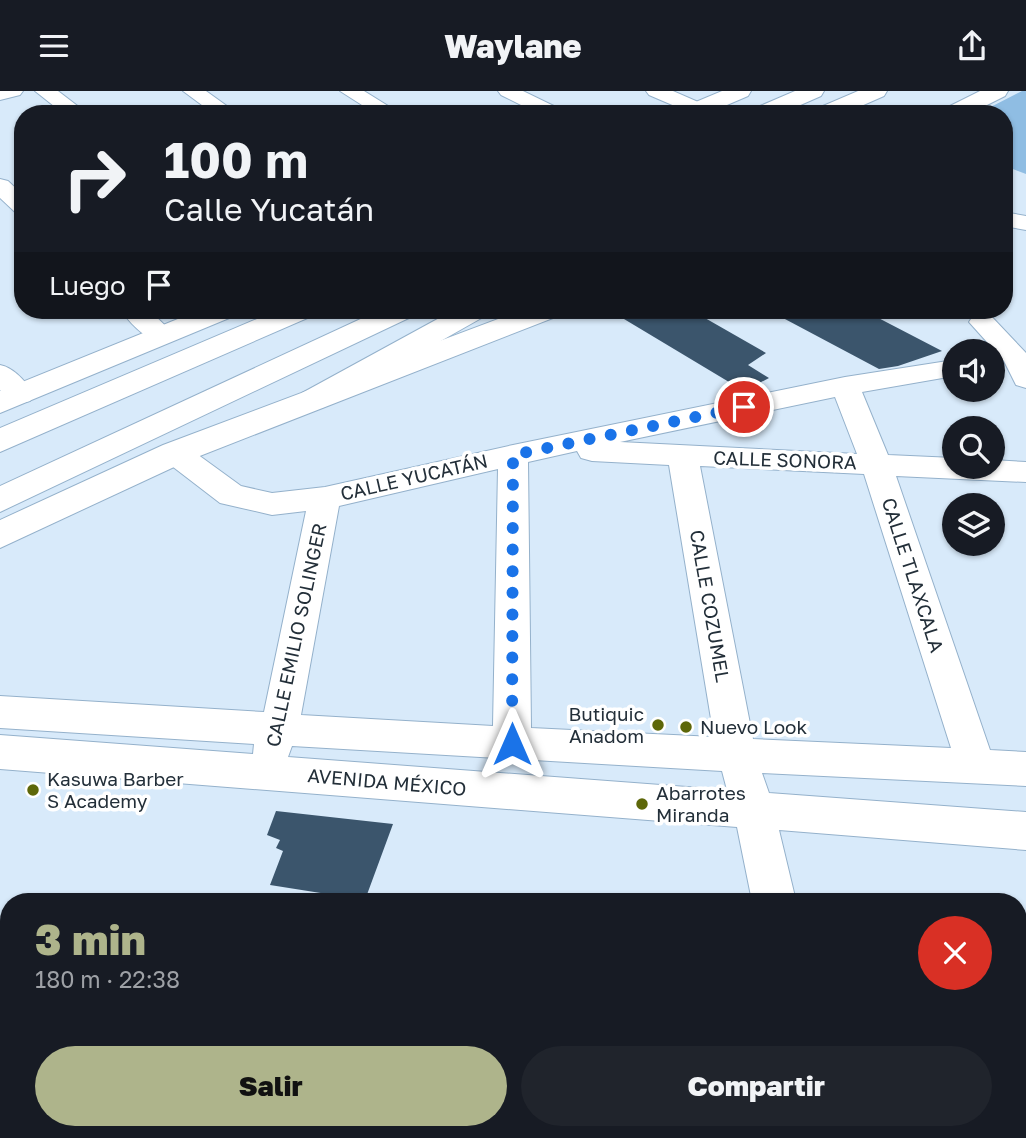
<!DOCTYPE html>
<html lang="es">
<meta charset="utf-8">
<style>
body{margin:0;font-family:"Golos Text",sans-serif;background:#20242c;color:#f1f3f6;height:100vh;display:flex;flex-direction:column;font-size:26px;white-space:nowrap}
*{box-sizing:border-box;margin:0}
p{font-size:23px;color:#9ea1a6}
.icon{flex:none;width:38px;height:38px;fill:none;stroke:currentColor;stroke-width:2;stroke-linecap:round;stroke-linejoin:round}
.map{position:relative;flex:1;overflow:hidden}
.panel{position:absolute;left:0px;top:802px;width:1027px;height:247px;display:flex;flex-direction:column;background:#171b24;border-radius:28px 28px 0 0;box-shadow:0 2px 5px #0004}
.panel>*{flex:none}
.top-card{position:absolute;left:14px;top:14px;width:999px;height:214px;border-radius:28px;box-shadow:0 2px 5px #0004;background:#171b24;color:#f1f3f6;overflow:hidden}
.tools{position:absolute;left:942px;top:248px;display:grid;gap:14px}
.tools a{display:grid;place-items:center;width:63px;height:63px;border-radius:50%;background:#171b24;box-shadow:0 2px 5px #0004;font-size:35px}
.pin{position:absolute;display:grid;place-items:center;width:60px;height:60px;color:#fff;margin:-30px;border:4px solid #fff;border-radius:50%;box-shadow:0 2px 7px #0007}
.me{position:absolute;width:77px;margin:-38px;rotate:0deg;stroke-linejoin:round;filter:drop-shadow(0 0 5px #0008)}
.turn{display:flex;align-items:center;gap:24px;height:147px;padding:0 35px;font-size:32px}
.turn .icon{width:91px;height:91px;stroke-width:2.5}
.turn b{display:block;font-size:49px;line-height:60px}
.then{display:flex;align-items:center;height:66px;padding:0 35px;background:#0003;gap:14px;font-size:26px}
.round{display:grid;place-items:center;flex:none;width:74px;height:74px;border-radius:37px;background:#20242c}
.overview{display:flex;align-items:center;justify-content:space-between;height:119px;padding:0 35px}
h1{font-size:42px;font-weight:800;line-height:52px;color:#aeb48b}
.primary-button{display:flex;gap:14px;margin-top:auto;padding:14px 35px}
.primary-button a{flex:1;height:80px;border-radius:42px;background:#aeb48b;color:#111;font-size:28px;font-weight:800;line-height:80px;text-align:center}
.primary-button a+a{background:#20242c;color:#f1f3f6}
header{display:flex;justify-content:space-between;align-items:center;height:91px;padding:0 35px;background:#171b24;font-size:32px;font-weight:800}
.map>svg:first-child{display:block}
.green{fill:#8fbde3}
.building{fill:#3b556c}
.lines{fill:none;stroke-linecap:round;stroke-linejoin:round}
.minor-casing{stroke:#94b1cb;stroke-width:2}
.major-casing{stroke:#94b1cb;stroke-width:2}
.highway-casing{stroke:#94b1cb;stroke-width:2}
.minor{fill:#fff;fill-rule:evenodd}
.major{fill:#fff;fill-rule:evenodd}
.highway{fill:#fff;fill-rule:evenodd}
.route{stroke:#1a73e8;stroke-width:12;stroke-dasharray:0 21.6}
.poi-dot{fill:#5d6709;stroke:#fff;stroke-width:2.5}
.labels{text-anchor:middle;stroke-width:7;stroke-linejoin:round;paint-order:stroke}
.street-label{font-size:19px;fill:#232f39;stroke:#fff}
.poi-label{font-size:19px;fill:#232f39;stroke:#fff;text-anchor:start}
</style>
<header><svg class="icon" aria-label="menu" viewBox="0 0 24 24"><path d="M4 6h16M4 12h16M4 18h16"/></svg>Waylane<svg class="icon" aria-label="share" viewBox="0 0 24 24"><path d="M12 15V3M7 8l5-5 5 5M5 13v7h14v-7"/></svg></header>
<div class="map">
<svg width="1026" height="1047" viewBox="0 0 1026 1047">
<rect width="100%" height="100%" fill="#d8eafa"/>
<!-- green -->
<path class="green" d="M 1022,0 L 1026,0 L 1026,83 L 1005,75 L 1004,23 L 977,23 Z"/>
<!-- building -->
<path class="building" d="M 609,219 L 691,219 L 766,262 L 748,274 L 769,287 L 744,300 Z
M 768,219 L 863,219 L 942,260 L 898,275 L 879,278 Z
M 276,720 L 393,733 L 365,809 L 270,794 L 283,760 L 276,757 L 280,749 L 267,744 Z"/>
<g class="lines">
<defs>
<path id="minor" d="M 0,0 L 23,0 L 20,4 L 0,9 Z
M 35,0 L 58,0 L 88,23 L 64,23 Z
M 183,0 L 206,0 L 238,23 L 214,23 Z
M 340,0 L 364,0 L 401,23 L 376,23 Z
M 498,0 L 523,0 L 562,19 L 565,23 L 539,23 L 501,4 Z
M 646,0 L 673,0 L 705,14 L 708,18 L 703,23 L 691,22 L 649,4 Z
M 0,88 L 8,90 L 23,104 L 23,123 L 15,121 L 0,107 Z
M 1004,121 L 1026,125 L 1026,139 L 1004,135 Z
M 121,219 L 149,219 L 175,244 L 171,250 C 151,255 132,235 121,219 Z
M 982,223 L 991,225 L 1026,262 L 1026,297 L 1016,294 L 1004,270 L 969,231 L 973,225 Z
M 954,269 L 954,285 L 862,301 L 888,364 L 954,367 L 954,376 L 992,376 L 992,369 L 1026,371 L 1026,391 L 896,385 L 990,659 L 1026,661 L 1026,695 L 762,682 L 769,702 L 1026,721 L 1026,759 L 779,739 L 796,810 L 752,810 L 737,736 L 0,678 L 0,644 L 253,663 L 254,653 L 0,637 L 0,605 L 264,621 L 306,420 L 272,424 L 220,412 L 164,369 L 160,362 L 164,355 L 175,352 L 186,355 L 241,395 L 272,402 L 325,396 L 513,354 L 845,286 ZM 835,306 L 857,363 L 620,351 ZM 577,360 L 581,367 L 592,370 L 669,374 L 714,646 L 531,637 L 528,371 ZM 700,375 L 864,383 L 951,657 L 753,648 ZM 498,378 L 493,635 L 301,624 L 339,415 ZM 292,655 L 722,680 L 727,699 L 288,666 Z
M 0,274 C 15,277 26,291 34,304 L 30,310 C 15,314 10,310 0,299 Z
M 0,853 L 9,854 L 9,957 L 0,961 Z
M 801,1040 L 851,1040 L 853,1047 L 803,1047 Z"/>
<path id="major" d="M 722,0 L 751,0 L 748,5 L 706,23 L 676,23 L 679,18 Z
M 980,0 L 1008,0 L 1005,5 L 969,23 L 941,23 L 944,18 Z
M 200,219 L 238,219 L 234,225 L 0,322 L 0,300 Z
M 522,219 L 562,219 L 558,225 L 187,370 L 0,457 L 0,429 L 163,354 Z"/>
<path id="highway" d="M 795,0 L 824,0 L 821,5 L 780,23 L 750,23 L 753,18 Z
M 858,0 L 887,0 L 884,5 L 843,23 L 813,23 L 816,18 Z
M 698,11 L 706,13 L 709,18 L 706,23 L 683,23 L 690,13 Z
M 278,219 L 316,219 L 312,225 L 0,361 L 0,337 Z
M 380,219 L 417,219 L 413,225 L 0,421 L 0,395 Z
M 454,219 L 489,219 L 485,225 L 324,316 L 313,319 L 302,316 L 297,309 L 302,302 Z"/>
</defs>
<!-- minor casing -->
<use href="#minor" class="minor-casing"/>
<!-- major casing -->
<use href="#major" class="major-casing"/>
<!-- highway casing -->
<use href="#highway" class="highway-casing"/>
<!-- minor -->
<use href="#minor" class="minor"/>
<!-- major -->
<use href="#major" class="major"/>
<!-- highway -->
<use href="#highway" class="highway"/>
</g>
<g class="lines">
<!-- route -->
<path class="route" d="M 512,653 L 513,364 L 744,316"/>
</g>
<!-- markers -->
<g class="poi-dot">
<circle cx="658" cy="634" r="7"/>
<circle cx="686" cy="636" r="7"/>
<circle cx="33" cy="699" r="7"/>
<circle cx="642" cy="713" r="7"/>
</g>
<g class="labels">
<!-- street labels -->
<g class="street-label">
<text transform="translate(785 369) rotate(2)" y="7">CALLE SONORA</text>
<text transform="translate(414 386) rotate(-13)" y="7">CALLE YUCATÁN</text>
<text transform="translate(913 484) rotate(72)" y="7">CALLE TLAXCALA</text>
<text transform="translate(710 515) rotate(80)" y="7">CALLE COZUMEL</text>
<text transform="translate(296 544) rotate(-78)" y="7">CALLE EMILIO SOLINGER</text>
<text transform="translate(387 691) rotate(5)" y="7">AVENIDA MÉXICO</text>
</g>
<!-- poi labels -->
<g class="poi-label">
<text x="644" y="630" text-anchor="end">Butiquic<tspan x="644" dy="22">Anadom</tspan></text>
<text x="700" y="643">Nuevo Look</text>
<text x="47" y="695">Kasuwa Barber<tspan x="47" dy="22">S Academy</tspan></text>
<text x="656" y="709">Abarrotes<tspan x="656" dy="22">Miranda</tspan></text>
</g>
</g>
</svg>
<div class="tools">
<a><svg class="icon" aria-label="sound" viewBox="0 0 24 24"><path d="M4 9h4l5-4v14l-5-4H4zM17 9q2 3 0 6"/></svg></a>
<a><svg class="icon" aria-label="search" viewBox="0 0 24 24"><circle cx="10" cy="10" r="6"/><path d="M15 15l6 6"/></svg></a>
<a><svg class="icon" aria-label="layers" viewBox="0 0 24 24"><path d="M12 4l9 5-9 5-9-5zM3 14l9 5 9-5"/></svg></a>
</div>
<div class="pin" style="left:744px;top:316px;background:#d93025"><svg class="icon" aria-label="arrive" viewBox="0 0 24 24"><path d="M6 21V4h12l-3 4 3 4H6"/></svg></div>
<svg class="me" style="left:512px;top:653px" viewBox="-20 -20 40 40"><path d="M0-17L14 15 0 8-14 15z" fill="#1a73e8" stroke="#fff" stroke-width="4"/></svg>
<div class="top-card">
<div class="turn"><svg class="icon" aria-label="right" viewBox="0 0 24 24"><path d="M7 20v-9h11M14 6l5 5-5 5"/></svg><div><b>100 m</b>Calle Yucatán</div></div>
<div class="then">Luego<svg class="icon" aria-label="arrive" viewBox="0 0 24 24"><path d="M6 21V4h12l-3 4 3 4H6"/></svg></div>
</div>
<section class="panel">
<div class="overview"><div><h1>3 min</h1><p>180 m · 22:38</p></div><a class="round" style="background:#d93025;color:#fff"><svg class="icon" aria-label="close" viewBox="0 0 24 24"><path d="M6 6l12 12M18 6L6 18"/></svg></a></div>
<div class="primary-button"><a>Salir</a><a>Compartir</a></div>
</section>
</div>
